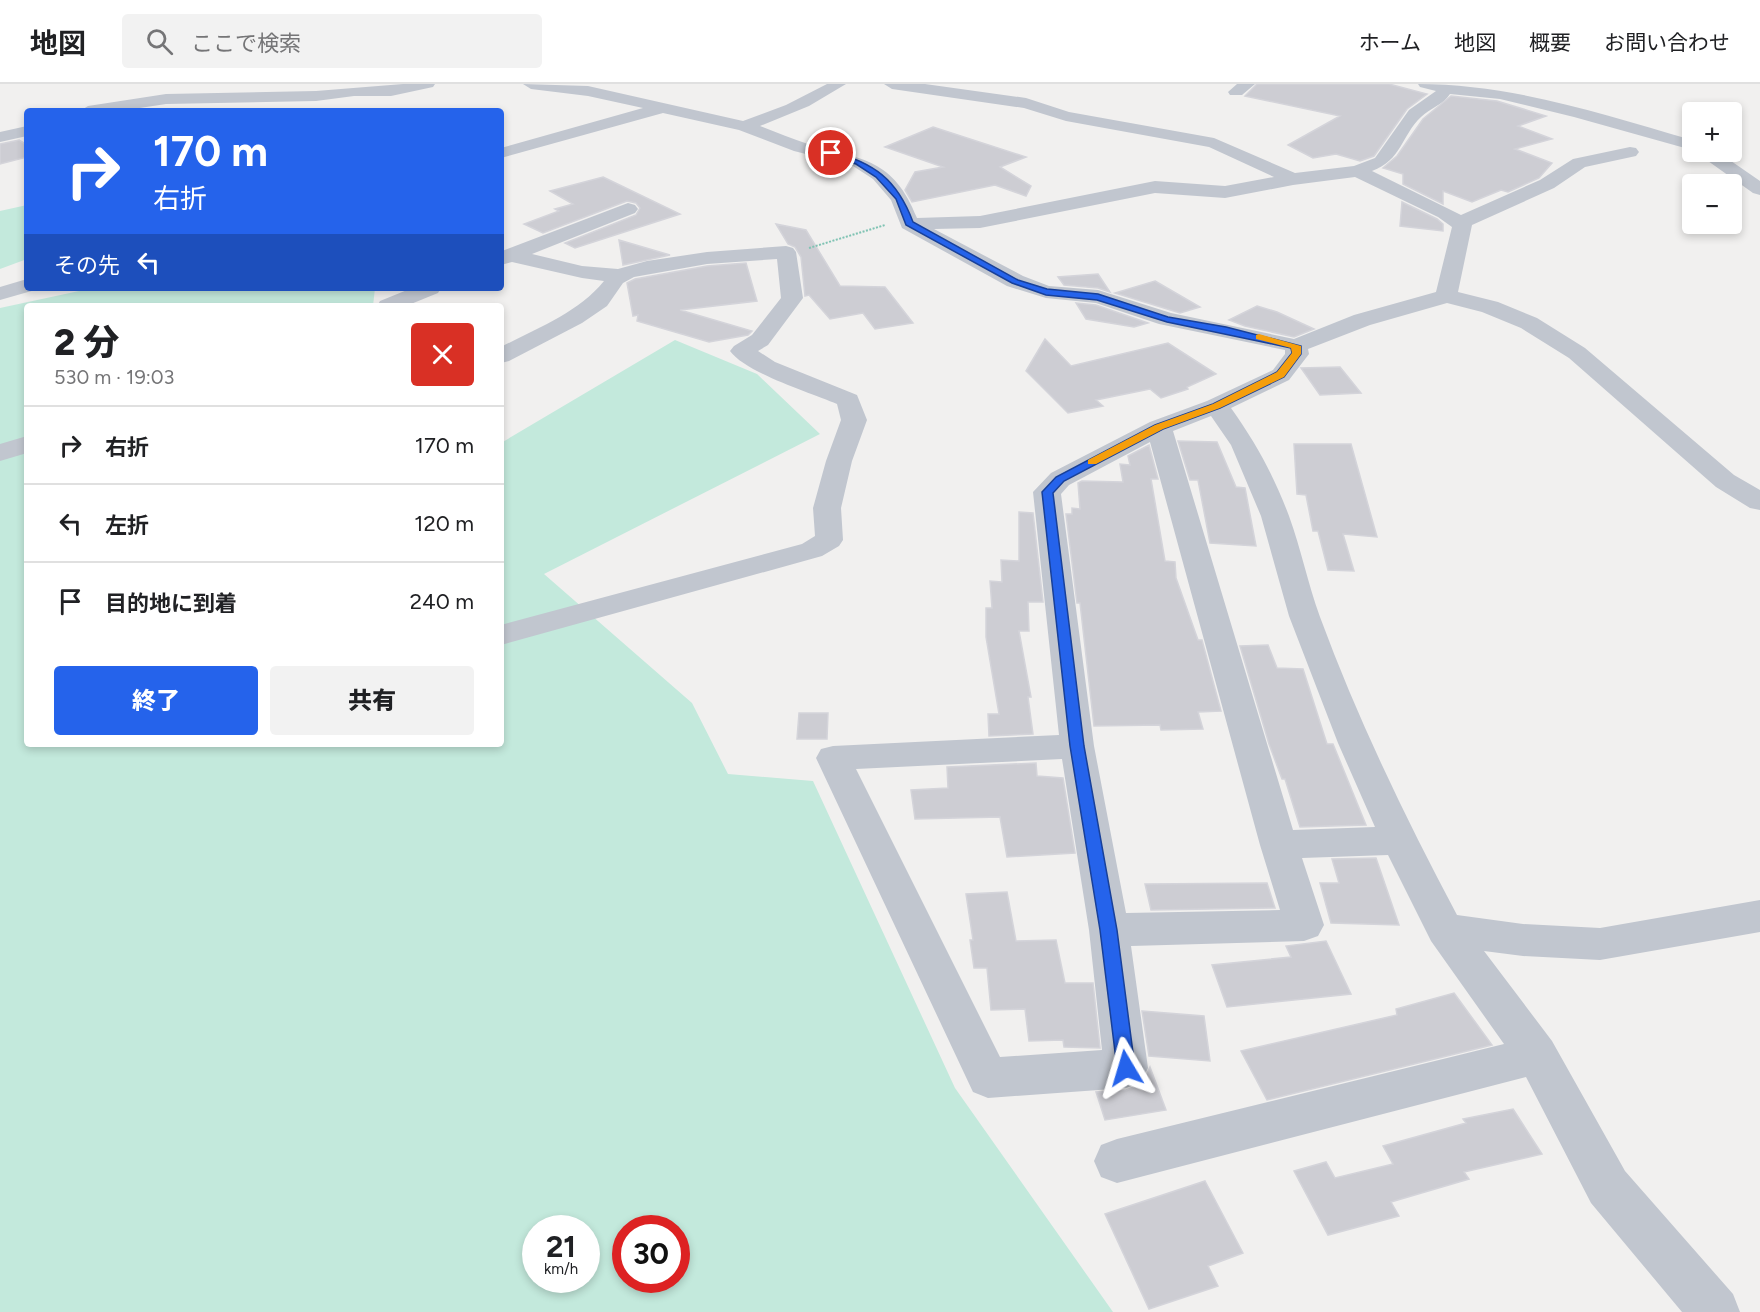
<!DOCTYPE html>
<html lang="ja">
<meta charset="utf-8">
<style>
body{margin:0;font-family:Figtree,"Noto Sans JP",sans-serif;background:#f2f2f2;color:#202124;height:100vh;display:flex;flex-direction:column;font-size:22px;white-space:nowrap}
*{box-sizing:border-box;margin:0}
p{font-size:20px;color:#757577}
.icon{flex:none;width:33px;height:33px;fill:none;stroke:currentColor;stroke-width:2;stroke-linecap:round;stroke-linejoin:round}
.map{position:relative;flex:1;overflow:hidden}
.sheet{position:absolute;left:24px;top:219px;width:480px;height:444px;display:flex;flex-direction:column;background:#fff;border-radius:6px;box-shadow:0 3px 9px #0003}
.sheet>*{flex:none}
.banner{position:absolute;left:24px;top:24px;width:480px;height:183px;border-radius:6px;box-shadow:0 3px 9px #0003;background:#2563eb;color:#fff;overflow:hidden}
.tools{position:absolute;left:1682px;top:18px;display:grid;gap:12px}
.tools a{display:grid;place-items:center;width:60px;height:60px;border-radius:6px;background:#fff;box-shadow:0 3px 9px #0003;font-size:30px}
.speed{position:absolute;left:522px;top:1131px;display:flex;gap:12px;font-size:30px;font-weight:700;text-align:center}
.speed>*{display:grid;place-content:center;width:78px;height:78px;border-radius:50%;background:#fff;box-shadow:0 3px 9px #0003;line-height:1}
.speed small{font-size:15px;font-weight:400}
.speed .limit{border:9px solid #d22;background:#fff;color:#111}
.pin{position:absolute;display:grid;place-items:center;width:51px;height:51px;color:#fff;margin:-26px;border:3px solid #fff;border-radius:50%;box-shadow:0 2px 6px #0007}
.me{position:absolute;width:66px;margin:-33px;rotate:353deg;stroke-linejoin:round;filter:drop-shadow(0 0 4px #0008)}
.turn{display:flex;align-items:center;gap:21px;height:126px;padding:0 30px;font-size:27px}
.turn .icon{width:78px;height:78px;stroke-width:2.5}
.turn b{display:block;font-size:42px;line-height:51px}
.then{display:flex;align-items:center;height:57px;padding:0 30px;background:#0003;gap:12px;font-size:22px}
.round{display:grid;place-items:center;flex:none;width:63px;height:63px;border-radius:6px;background:#f2f2f2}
.overview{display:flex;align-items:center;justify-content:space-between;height:102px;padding:0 30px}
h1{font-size:36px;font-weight:800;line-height:45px}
.button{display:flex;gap:12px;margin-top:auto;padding:12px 30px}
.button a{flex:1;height:69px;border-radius:6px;background:#2563eb;color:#fff;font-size:24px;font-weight:800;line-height:69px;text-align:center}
.button a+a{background:#f2f2f2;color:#202124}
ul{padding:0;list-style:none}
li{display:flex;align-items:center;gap:18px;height:78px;padding:0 30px;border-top:2px solid #e0e0e0}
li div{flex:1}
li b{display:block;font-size:22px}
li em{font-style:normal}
header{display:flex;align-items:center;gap:36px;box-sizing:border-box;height:84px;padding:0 30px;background:#fff;border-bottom:2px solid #e0e0e0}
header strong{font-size:28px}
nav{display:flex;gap:33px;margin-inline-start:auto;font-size:21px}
.search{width:420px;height:54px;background:#f2f2f2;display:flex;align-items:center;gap:15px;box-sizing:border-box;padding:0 21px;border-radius:6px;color:#757577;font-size:22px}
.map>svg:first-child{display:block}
.green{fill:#c3e9dc;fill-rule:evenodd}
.building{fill:#cdcdd3;stroke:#d4d4da;stroke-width:1.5}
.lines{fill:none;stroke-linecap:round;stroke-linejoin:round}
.path{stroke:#7fc3b3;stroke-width:2;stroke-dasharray:2 1.5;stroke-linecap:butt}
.minor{fill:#c1c6cf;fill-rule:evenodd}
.route{fill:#2563eb;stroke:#184099;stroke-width:1.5}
.slow{fill:#f59e0b}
</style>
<header>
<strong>地図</strong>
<div class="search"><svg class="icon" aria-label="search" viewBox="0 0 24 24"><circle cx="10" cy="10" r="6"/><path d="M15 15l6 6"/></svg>ここで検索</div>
<nav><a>ホーム</a><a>地図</a><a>概要</a><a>お問い合わせ</a></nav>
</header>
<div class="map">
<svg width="1760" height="1228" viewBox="0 0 1760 1228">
<rect width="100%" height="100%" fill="#f1f0ef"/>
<!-- green -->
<path class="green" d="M 27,121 L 27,175 L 0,185 L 0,127 Z
M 93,204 L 375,204 L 373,222 L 27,222 L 27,660 L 501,660 L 501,359 L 675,256 L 757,290 L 820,350 L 544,490 L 692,619 L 728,690 L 813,697 L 955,1004 L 1113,1228 L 0,1228 L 0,224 ZM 536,1144 L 586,1144 L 586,1196 L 536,1196 ZM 626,1144 L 676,1144 L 676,1196 L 626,1196 Z"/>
<!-- building -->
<path class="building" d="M 1257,0 L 1389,0 L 1427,10 L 1407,25 L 1374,72 L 1360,77 L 1336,70 L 1313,74 L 1288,61 L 1340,32 L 1245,12 Z
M 1451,12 L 1497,17 L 1546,32 L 1518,42 L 1552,55 L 1515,65 L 1552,79 L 1539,94 L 1508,108 L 1501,106 L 1472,118 L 1443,107 L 1443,120 L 1403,100 L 1403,90 L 1383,84 L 1397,72 L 1423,35 Z
M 933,43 L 1026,73 L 1000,83 L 1031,102 L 1026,112 L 995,101 L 912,118 L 905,106 L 915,88 L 943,83 L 885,63 Z
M 19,56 L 27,61 L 27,73 L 0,80 L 0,60 Z
M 603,93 L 680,130 L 575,164 L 565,159 L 636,131 L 640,124 L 636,119 L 627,117 L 543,149 L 524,140 L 559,127 L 555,125 L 573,120 L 550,107 Z
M 1402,118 L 1437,135 L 1443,140 L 1443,147 L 1400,142 Z
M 776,140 L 806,146 L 840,202 L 885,203 L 913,239 L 875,245 L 863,229 L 830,235 L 809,211 L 805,212 L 801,173 L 795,163 L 788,160 Z
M 619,156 L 670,171 L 623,181 Z
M 746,179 L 757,217 L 680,226 L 752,247 L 748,251 L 709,258 L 637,237 L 638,231 L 633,232 L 627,199 L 635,195 L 707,182 Z
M 1098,190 L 1110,208 L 1098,204 L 1064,201 L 1058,193 Z
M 1155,197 L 1200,223 L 1180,229 L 1115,209 Z
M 1076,219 L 1096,221 L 1148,239 L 1134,243 L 1086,235 Z
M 1257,222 L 1277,228 L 1314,245 L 1294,253 L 1245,242 L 1229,236 Z
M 1045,255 L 1071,282 L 1168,259 L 1216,290 L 1187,303 L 1188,305 L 1161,314 L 1150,305 L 1096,316 L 1103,322 L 1068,329 L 1026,287 Z
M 1340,283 L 1361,309 L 1320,311 L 1301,284 Z
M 1178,357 L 1217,358 L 1236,403 L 1245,404 L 1256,462 L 1210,459 L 1198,396 L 1190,396 Z
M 1294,360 L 1351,360 L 1377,453 L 1343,450 L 1354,487 L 1328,486 L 1318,447 L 1313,447 L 1306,411 L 1297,410 Z
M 1149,361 L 1158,395 L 1151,395 L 1165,477 L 1175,478 L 1176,494 L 1198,556 L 1202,556 L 1221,627 L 1198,628 L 1203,645 L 1161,646 L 1160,641 L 1094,642 L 1080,519 L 1077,519 L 1066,430 L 1072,430 L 1072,424 L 1080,425 L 1078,399 L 1082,397 L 1123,398 L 1120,380 L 1130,381 L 1128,372 Z
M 1019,428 L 1033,429 L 1043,518 L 1028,518 L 1029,547 L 1019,547 L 1031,613 L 1028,613 L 1033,650 L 989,652 L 988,630 L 999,630 L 986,553 L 986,524 L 992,524 L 990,497 L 1002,498 L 1001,476 L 1019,477 Z
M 1268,561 L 1277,584 L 1303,585 L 1327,660 L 1333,660 L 1366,741 L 1300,743 L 1285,695 L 1282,695 L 1269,660 L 1240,562 Z
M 799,629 L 828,629 L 827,655 L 797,655 Z
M 1036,679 L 1037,692 L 1063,694 L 1075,769 L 1007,773 L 1000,733 L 915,735 L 911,706 L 948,704 L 947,683 Z
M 1376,774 L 1399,841 L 1331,839 L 1320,799 L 1339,799 L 1332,775 Z
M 1267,799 L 1275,824 L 1151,826 L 1145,800 Z
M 1007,808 L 1016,857 L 1056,856 L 1065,899 L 1093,899 L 1100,964 L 1064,963 L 1063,956 L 1029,957 L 1025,925 L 991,926 L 987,884 L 974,884 L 970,856 L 973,856 L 966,810 Z
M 1326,857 L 1351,910 L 1227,923 L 1212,881 L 1291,873 L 1286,862 Z
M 1454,909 L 1492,961 L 1267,1016 L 1241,967 L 1397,931 L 1396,925 Z
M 1142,927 L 1204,932 L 1210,977 L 1149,972 Z
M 1150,983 L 1166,1026 L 1105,1036 L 1096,1008 L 1126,1006 L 1142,1000 Z
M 1513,1025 L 1542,1070 L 1464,1088 L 1469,1095 L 1391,1118 L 1399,1132 L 1328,1151 L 1294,1087 L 1326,1078 L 1335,1094 L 1393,1080 L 1383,1062 L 1466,1039 L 1463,1035 Z
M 1205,1097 L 1243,1169 L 1208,1182 L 1218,1202 L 1149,1225 L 1105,1130 Z"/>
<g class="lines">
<!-- path -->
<path class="path" d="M 809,164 L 885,141"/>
<!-- minor -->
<path class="minor" d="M 403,0 L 435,0 L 433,3 L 391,12 L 354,12 L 316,17 L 166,20 L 120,27 L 80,27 L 88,22 L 166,10 L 316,7 Z
M 523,0 L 588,2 L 743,37 L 786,21 L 827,0 L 846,0 L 809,22 L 760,42 C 776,48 792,55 808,60 C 862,75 894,75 917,134 L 980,132 L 1155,97 L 1225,102 L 1274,93 L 1209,63 L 1066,37 L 1024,24 L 892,5 L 884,0 L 925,0 L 1026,14 L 1069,28 L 1214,54 L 1295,89 L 1354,82 L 1375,74 L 1409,26 L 1436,7 L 1420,3 L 1418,0 C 1512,0 1602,30 1692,56 L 1692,66 L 1574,33 L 1500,15 L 1450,10 C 1443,21 1430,24 1421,33 C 1401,52 1402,76 1372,87 L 1461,131 L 1540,96 L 1573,75 L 1630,63 L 1636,64 L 1639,68 L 1636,72 L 1585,83 L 1554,104 L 1472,141 L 1458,208 L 1498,218 L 1537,234 L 1585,264 L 1734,391 L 1760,406 L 1760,426 L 1750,424 L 1716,403 L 1569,274 L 1521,244 L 1482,228 L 1447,219 L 1370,241 L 1308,265 L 1309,270 L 1289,296 L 1231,324 C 1256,359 1274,392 1289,432 C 1301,465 1308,500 1320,533 C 1358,636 1406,735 1457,831 L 1523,840 L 1600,844 L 1760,816 L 1760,848 L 1600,876 L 1523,872 L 1484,867 L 1552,957 L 1625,1087 L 1733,1210 L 1740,1228 L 1682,1228 L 1591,1119 L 1526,993 L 1117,1099 L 1101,1093 L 1094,1077 L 1101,1061 L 1117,1055 L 1504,960 L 1431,857 L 1388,771 L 1302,774 L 1324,841 L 1318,852 L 1304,857 L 1131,862 L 1148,984 L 1141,998 L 1126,1004 L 988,1014 L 973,1008 L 816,674 L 821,665 L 833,662 L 1059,651 L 1033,408 L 1051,389 L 1150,338 L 1207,317 L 1273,286 L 1285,270 L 1285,266 L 1159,240 L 1096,219 L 1046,214 L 1007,202 L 902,144 L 891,116 L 873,95 L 853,82 L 794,67 L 739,46 L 663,29 L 501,74 L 501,64 L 643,24 L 588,12 L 531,5 ZM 1355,93 L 1438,133 L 1452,143 L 1436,208 L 1354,231 L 1294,255 L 1171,229 L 1098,206 L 1049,202 L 1023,192 L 934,145 L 980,144 L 1155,109 L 1225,114 L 1293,101 ZM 1211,332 L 1231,361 L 1261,432 L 1289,532 L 1338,659 L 1375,743 L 1293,746 L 1173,347 ZM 1150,358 L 1260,761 L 1280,826 L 1126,829 L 1094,662 L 1061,410 L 1069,401 ZM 1062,675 L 1089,846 L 1102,966 L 1000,973 L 856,685 Z
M 1237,0 L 1255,0 L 1242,11 L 1230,11 L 1228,8 Z
M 27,42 L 27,52 L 0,58 L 0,48 Z
M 1699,68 L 1718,68 L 1760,97 L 1760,111 L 1753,109 L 1701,72 Z
M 628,119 L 635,121 L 638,125 L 635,129 L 532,170 L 582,182 L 618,185 L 647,177 L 707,168 L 786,162 L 793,164 L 796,168 L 803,214 L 768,261 L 758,267 L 775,278 L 857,311 L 867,336 L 852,377 L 841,424 L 843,456 L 839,462 L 822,472 L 501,561 L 501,541 L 802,460 L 815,452 L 813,424 L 826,377 L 841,336 L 837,320 C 811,309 746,289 730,267 L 734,262 L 752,251 L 781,214 L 777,175 L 707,180 L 634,193 L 623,199 L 607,222 L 582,239 L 509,277 L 501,279 L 501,263 C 537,244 578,229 604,197 L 582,194 L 512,178 L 501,181 L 502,167 Z
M 27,195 L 27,204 L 36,204 L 35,206 L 0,216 L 0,203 Z
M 412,204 L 441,204 L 438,209 L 406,222 L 377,222 L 380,217 Z
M 27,352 L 27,369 L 0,377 L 0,360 Z"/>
</g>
<!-- route -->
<path class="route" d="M 831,67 C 874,79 897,95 913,138 L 1018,196 L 1047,205 L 1098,210 L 1168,233 L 1226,243 L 1301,262 L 1301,270 L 1284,293 L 1220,324 L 1163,345 L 1064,397 L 1053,409 L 1084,662 L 1117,846 L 1135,984 L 1132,989 L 1126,992 L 1119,989 L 1117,984 L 1100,846 L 1070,662 L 1042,408 L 1056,393 L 1155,341 L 1213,320 L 1277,288 L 1292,269 L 1291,264 L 1167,238 L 1097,216 L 1046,211 L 1012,199 L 906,141 L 896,115 L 876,93 L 856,80 L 828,71 Z"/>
<!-- slow -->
<path class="slow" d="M 1259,250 L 1301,262 L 1301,270 L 1284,293 L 1220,324 L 1163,345 L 1096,380 L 1088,380 L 1088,376 L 1155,341 L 1213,320 L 1277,288 L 1292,269 L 1291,264 L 1256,255 L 1256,251 Z"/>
</svg>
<div class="tools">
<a>+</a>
<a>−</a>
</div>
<div class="speed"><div>21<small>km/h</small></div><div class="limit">30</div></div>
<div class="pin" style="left:831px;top:69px;background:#d93025"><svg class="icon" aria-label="arrive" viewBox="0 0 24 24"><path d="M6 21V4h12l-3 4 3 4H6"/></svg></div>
<svg class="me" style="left:1126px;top:984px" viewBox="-20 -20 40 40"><path d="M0-17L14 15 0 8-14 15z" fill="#2563eb" stroke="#fff" stroke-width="4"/></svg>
<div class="banner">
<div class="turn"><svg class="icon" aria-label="right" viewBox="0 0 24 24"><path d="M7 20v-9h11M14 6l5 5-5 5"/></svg><div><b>170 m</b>右折</div></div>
<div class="then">その先<svg class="icon" aria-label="left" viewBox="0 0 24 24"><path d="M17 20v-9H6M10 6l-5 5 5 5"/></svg></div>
</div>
<section class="sheet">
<div class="overview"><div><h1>2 分</h1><p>530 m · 19:03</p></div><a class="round" style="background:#d93025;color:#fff"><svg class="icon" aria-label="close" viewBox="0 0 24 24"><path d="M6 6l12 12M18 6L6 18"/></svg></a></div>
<ul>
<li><svg class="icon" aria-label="right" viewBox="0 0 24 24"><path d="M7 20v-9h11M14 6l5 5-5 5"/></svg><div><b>右折</b></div><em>170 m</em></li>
<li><svg class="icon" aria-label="left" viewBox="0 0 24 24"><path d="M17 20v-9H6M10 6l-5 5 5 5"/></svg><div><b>左折</b></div><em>120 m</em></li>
<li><svg class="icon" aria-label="arrive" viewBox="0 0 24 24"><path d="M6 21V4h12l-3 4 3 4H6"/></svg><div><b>目的地に到着</b></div><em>240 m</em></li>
</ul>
<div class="button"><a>終了</a><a>共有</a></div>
</section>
</div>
